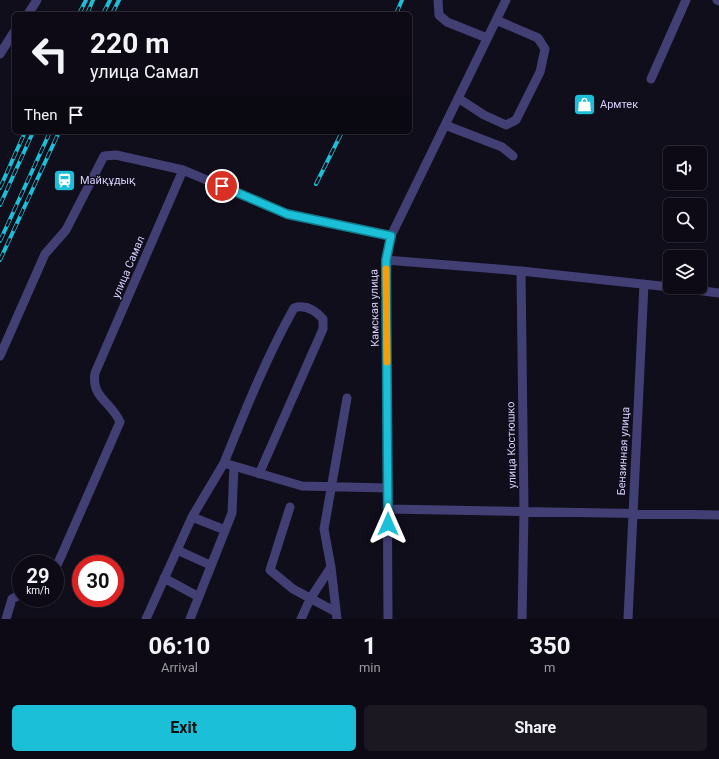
<!DOCTYPE html>
<meta charset="utf-8">
<style>
body{margin:0;font-family:Roboto,sans-serif;background:#1b1822;color:#f1f3f6;height:100vh;display:flex;flex-direction:column;font-size:15px;white-space:nowrap}
*{box-sizing:border-box;margin:0}
p{font-size:13px;color:#9a9aa0}
.icon{flex:none;width:22px;height:22px;fill:none;stroke:currentColor;stroke-width:2;stroke-linecap:round;stroke-linejoin:round}
.map{position:relative;height:619px;overflow:hidden}
.sheet{display:flex;flex-direction:column;background:#0d0a15;flex:1}
.sheet>*{flex:none}
.top-card{position:absolute;left:12px;top:12px;width:400px;height:122px;border-radius:6px;box-shadow:0 1px 3px #0004,0 0 0 1px #2d2b34;background:#0d0a15;color:#f1f3f6;overflow:hidden}
.controls{position:absolute;left:663px;top:146px;display:grid;gap:8px}
.controls a{display:grid;place-items:center;width:44px;height:44px;border-radius:6px;background:#0d0a15;box-shadow:0 1px 3px #0004,0 0 0 1px #2d2b34;font-size:20px}
.speed{position:absolute;left:12px;top:555px;display:flex;gap:8px;font-size:20px;font-weight:700;text-align:center}
.speed>*{display:grid;place-content:center;width:52px;height:52px;border-radius:50%;background:#0d0a15;box-shadow:0 1px 3px #0004,0 0 0 1px #2d2b34;line-height:1}
.speed small{font-size:10px;font-weight:400}
.speed .limit{border:6px solid #d22;background:#fff;color:#111}
.pin{position:absolute;display:grid;place-items:center;width:34px;height:34px;color:#fff;margin:-17px;border:2px solid #fff;border-radius:50%;box-shadow:0 1px 4px #0007}
.me{position:absolute;width:44px;margin:-22px;rotate:0deg;stroke-linejoin:round;filter:drop-shadow(0 0 3px #0008)}
.turn{display:flex;align-items:center;gap:14px;height:84px;padding:0 12px;font-size:18px}
.turn .icon{width:52px;height:52px;stroke-width:2.5}
.turn b{display:block;font-size:28px;line-height:34px}
.then{display:flex;align-items:center;height:38px;padding:0 12px;background:#0003;gap:8px;font-size:15px}
.eta{display:flex;justify-content:space-evenly;align-items:center;height:68px;text-align:center}
.eta b{font-size:24px;font-weight:700;line-height:28px}
.cta{display:flex;gap:8px;margin-top:auto;padding:8px 12px}
.cta a{flex:1;height:46px;border-radius:6px;background:#1cbfd8;color:#111;font-size:16px;font-weight:700;line-height:46px;text-align:center}
.cta a+a{background:#1b1822;color:#f1f3f6}
.map>svg:first-child{display:block}
.lines{fill:none;stroke-linecap:round;stroke-linejoin:round}
.minor{stroke:#423f75;stroke-width:9}
.rail-casing{stroke:#1cbfd8;stroke-width:4}
.rail{stroke:#110e1c;stroke-width:2.5;stroke-dasharray:8;stroke-linecap:butt}
.route-casing{stroke:#127c8c;stroke-width:10}
.route{stroke:#1cbfd8;stroke-width:7}
.slow{stroke:#f59e0b;stroke-width:7}
.labels{text-anchor:middle;stroke-width:3;stroke-linejoin:round;paint-order:stroke}
.poi-label{font-size:11px;fill:#d5cff9;stroke:#110e1c;text-anchor:start}
.street-label{font-size:11px;fill:#d5cff9;stroke:#110e1c}
</style>
<div class="map">
<svg width="719" height="619" viewBox="0 0 719 619">
<rect width="100%" height="100%" fill="#110e1c"/>
<g class="lines">
<!-- minor -->
<path class="minor" d="M 438,0 L 439,15 L 447,22 L 487,38
M 717,0 L 719,1
M 28,14 L 37,0
M 0,54 L 14,32
M 651,79 L 686,0
M 458,98 L 484,115 L 506,125 L 516,120 L 540,72 L 545,49 L 538,38 L 496,20
M 445,125 L 502,147 L 513,156
M 386,260 L 521,271 L 670,287
M 521,271 L 524,511 L 522,619
M 672,287 L 719,293
M 0,356 L 45,254 L 66,230 L 104,156 L 116,155 L 183,170
M 224,463 C 245,411 266,358 294,308 C 306,304 315,310 323,319 L 323,329 L 259,474
M 290,507 L 270,570 L 293,589 L 336,612
M 388,509 L 719,515
M 192,517 L 225,530
M 177,550 L 210,565
M 55,570 L 120,422 C 111,401 91,398 95,373 L 183,170 L 287,214 L 391,236
M 164,578 L 199,597
M 6,619 L 12,599 L 21,594
M 146,619 L 192,517 L 224,463 L 302,486 L 388,488
M 190,619 L 232,513 L 234,466
M 301,619 L 310,599 L 331,567
M 337,619 L 331,567 L 324,529 L 347,398
M 388,619 L 386,260 L 391,236 L 506,0
M 628,619 L 644,284"/>
<defs>
<path id="rail" d="M 79,14 L 86,0
M 87,14 L 93,0
M 103,14 L 110,0
M 112,14 L 119,0
M 396,14 L 402,0
M 316,184 L 342,132
M 0,188 L 25,132
M 0,205 L 33,132
M 0,241 L 50,132
M 0,260 L 59,132"/>
</defs>
<!-- rail casing -->
<use href="#rail" class="rail-casing"/>
<!-- rail -->
<use href="#rail" class="rail"/>
</g>
<g class="lines">
<defs>
<path id="route" d="M 222,186 L 287,214 L 391,236 L 386,260 L 388,524"/>
</defs>
<!-- route casing -->
<use href="#route" class="route-casing"/>
<!-- route -->
<use href="#route" class="route"/>
<!-- slow -->
<path class="slow" d="M 386,269 L 387,362"/>
</g>
<!-- icons -->
<defs>
<symbol id="shop-square" viewBox="-11 -11 22 22"><rect x="-9" y="-9" width="18" height="18" rx="4" fill="#1cbfd8" stroke="#110e1c"/><path d="M-5-2.5h2.3a2.7 3.5 0 0 1 5.4 0H5L5.5 6h-11ZM-1.5-2.5h3a1.5 2.3 0 0 0-3 0Z" fill="#fff"/></symbol>
<symbol id="station-square" viewBox="-11 -11 22 22"><rect x="-9" y="-9" width="18" height="18" rx="4" fill="#1cbfd8" stroke="#110e1c"/><path d="M-3-6H3Q5-6 5-4V2Q5 4 3 4L4.5 6H3L1.5 4h-3L-3 6H-4.5L-3 4Q-5 4-5 2V-4Q-5-6-3-6ZM-3.5-4v3h7v-3ZM-3.5 1v1.5H-2V1ZM2 1v1.5H3.5V1Z" fill="#fff"/></symbol>
</defs>
<g fill-rule="evenodd">
<use href="#shop-square" x="572" y="92" width="25" height="25"/>
<use href="#station-square" x="52" y="168" width="25" height="25"/>
</g>
<g class="labels">
<!-- poi labels -->
<g class="poi-label">
<text x="600" y="108">Армтек</text>
<text x="80" y="184">Майқұдық</text>
</g>
<!-- street labels -->
<g class="street-label">
<text transform="translate(128 267) rotate(-67)" y="4">улица Самал</text>
<text transform="translate(374 308) rotate(-91)" y="4">Камская улица</text>
<text transform="translate(511 445) rotate(-91)" y="4">улица Костюшко</text>
<text transform="translate(623 451) rotate(-87)" y="4">Бензинная улица</text>
</g>
</g>
</svg>
<div class="controls">
<a><svg class="icon" aria-label="sound" viewBox="0 0 24 24"><path d="M4 9h4l5-4v14l-5-4H4zM17 9q2 3 0 6"/></svg></a>
<a><svg class="icon" aria-label="search" viewBox="0 0 24 24"><circle cx="10" cy="10" r="6"/><path d="M15 15l6 6"/></svg></a>
<a><svg class="icon" aria-label="layers" viewBox="0 0 24 24"><path d="M12 4l9 5-9 5-9-5zM3 14l9 5 9-5"/></svg></a>
</div>
<div class="speed"><div>29<small>km/h</small></div><div class="limit">30</div></div>
<div class="pin" style="left:222px;top:186px;background:#d93025"><svg class="icon" aria-label="arrive" viewBox="0 0 24 24"><path d="M6 21V4h12l-3 4 3 4H6"/></svg></div>
<svg class="me" style="left:388px;top:524px" viewBox="-20 -20 40 40"><path d="M0-17L14 15 0 8-14 15z" fill="#1cbfd8" stroke="#fff" stroke-width="4"/></svg>
<div class="top-card">
<div class="turn"><svg class="icon" aria-label="left" viewBox="0 0 24 24"><path d="M17 20v-9H6M10 6l-5 5 5 5"/></svg><div><b>220 m</b>улица Самал</div></div>
<div class="then">Then<svg class="icon" aria-label="arrive" viewBox="0 0 24 24"><path d="M6 21V4h12l-3 4 3 4H6"/></svg></div>
</div>
</div>
<section class="sheet">
<div class="eta">
<div><b>06:10</b><p>Arrival</p></div>
<div><b>1</b><p>min</p></div>
<div><b>350</b><p>m</p></div>
</div>
<div class="cta"><a>Exit</a><a>Share</a></div>
</section>
